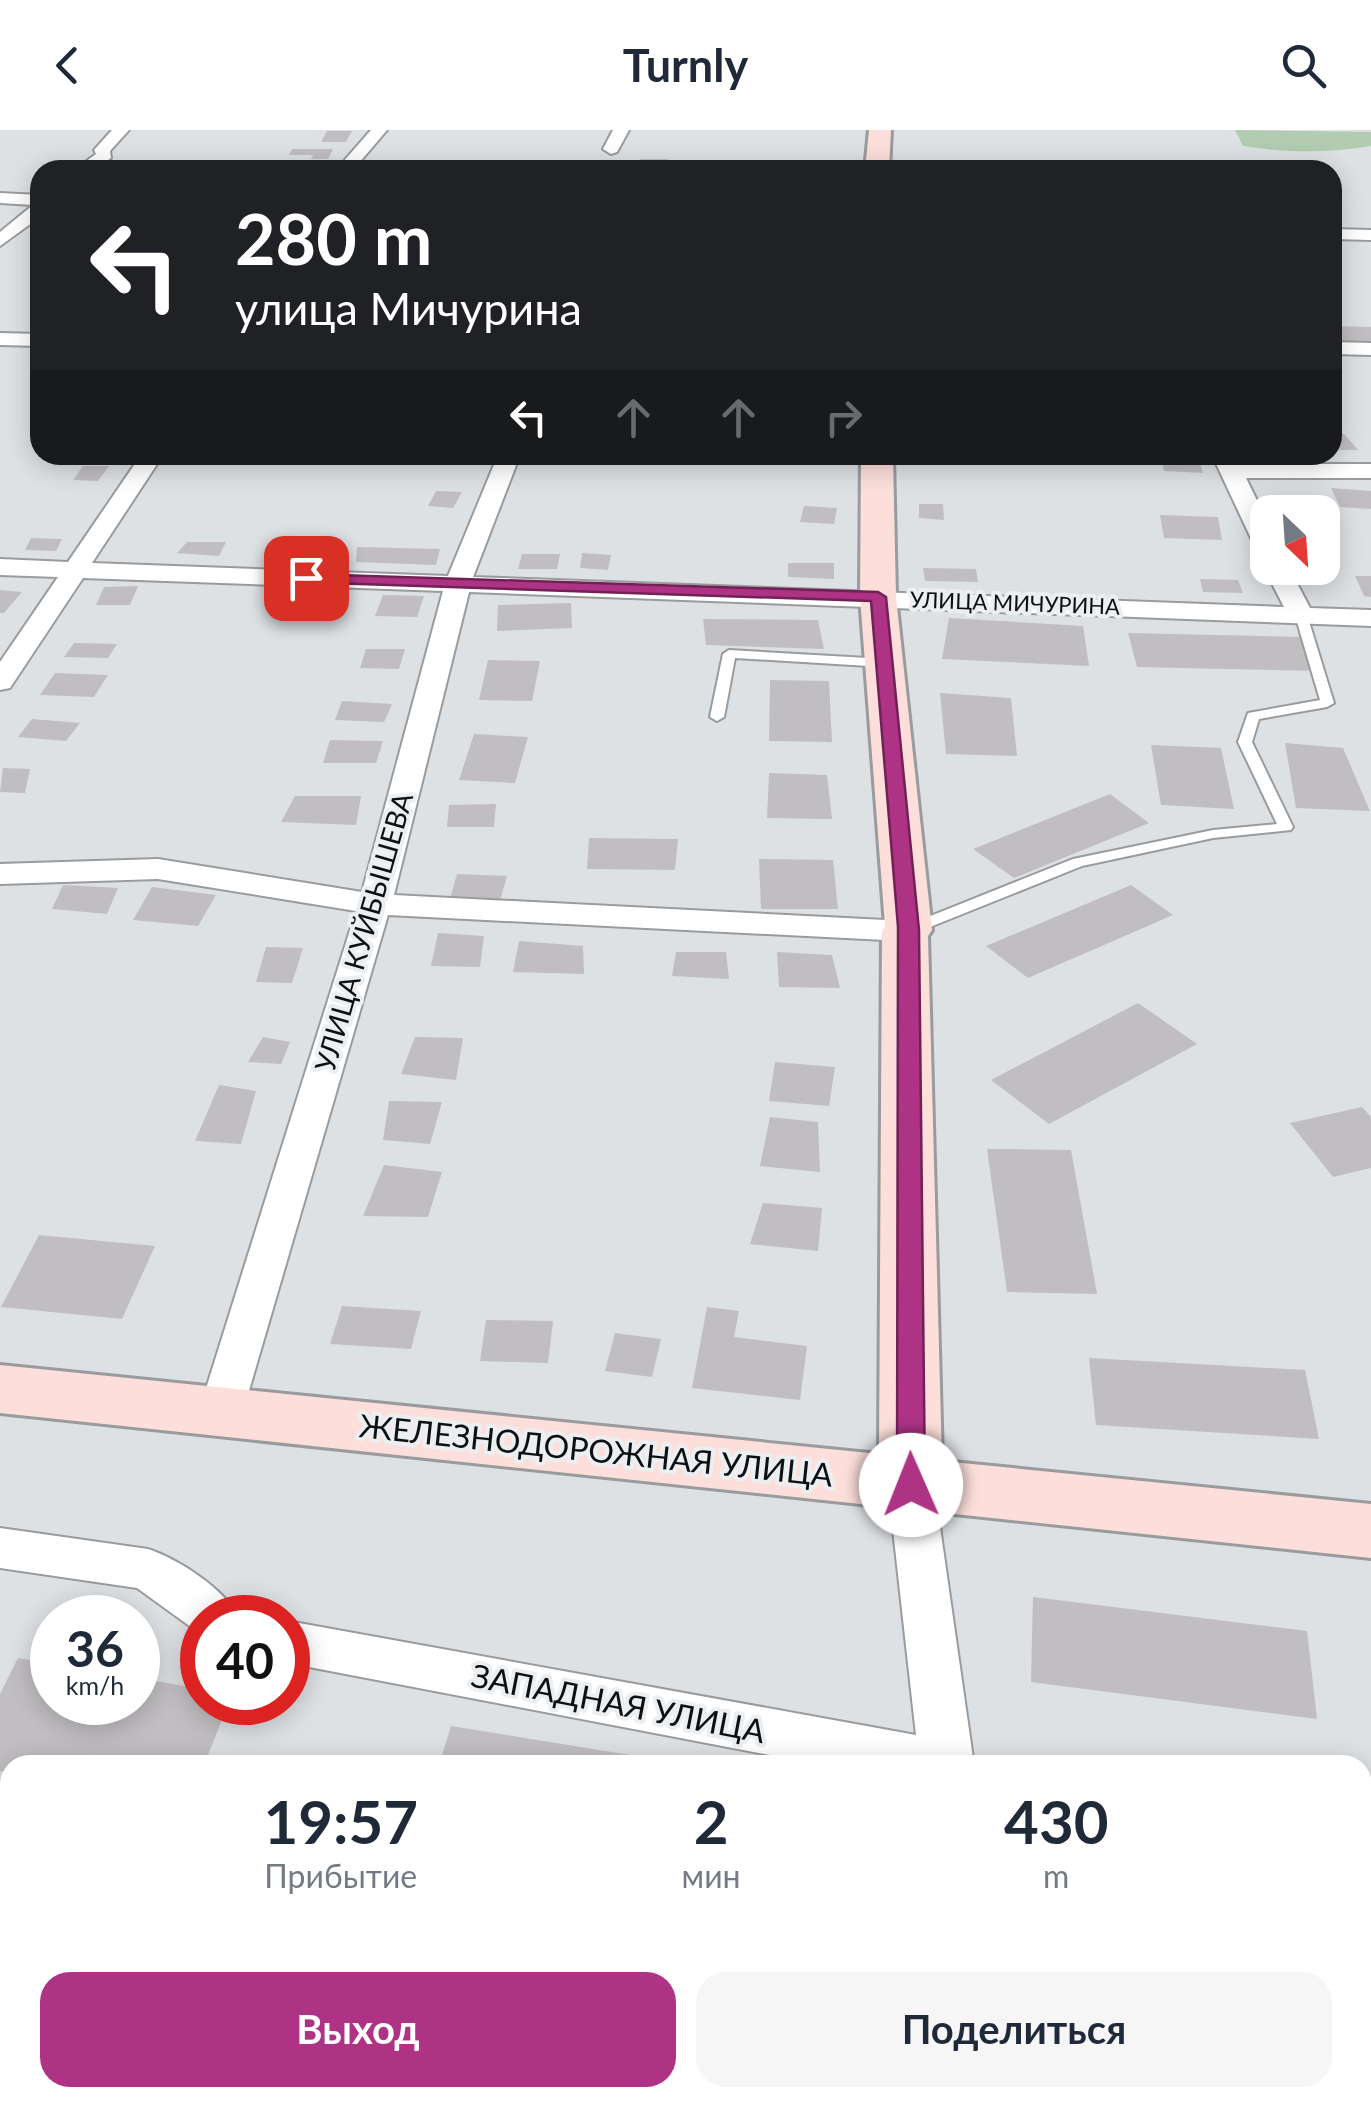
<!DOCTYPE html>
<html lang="ru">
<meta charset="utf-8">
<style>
body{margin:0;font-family:Lato,sans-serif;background:#f6f6f7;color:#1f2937;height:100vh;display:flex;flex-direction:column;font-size:38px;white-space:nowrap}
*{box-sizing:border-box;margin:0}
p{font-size:32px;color:#747a83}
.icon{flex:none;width:55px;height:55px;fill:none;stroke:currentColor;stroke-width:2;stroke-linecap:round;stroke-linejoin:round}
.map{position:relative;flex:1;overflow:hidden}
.details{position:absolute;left:0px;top:1625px;width:1372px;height:352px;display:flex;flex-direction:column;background:#fff;border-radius:30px 30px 0 0;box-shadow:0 5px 25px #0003}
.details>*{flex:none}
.banner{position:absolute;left:30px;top:30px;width:1312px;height:305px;border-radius:30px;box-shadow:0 5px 25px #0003;background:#202124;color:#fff;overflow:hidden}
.needle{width:65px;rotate:155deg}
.controls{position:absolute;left:1250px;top:365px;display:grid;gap:20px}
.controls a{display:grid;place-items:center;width:90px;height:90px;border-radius:20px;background:#fff;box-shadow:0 5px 25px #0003;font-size:50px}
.speed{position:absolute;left:30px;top:1465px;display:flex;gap:20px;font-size:50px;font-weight:700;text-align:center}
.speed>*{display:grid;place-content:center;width:130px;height:130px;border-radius:50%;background:#fff;box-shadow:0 5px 25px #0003;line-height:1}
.speed small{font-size:25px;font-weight:400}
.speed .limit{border:15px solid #d22;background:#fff;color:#111}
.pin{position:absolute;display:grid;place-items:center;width:85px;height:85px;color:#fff;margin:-42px;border-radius:20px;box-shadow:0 5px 15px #0006}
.me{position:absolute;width:110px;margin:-55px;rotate:359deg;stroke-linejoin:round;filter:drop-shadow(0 0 8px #0008)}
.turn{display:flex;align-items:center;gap:35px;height:210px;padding:0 40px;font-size:45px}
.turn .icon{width:130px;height:130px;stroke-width:2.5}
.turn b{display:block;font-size:70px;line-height:85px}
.lanes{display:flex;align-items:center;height:95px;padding:0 40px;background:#0003;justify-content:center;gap:50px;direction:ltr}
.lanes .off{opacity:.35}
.eta{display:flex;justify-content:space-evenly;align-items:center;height:170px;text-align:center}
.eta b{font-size:60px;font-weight:700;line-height:70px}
.button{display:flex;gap:20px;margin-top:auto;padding:20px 40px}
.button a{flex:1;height:115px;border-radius:30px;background:#ae3385;color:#fff;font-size:40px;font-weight:700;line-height:115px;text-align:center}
.button a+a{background:#f6f6f7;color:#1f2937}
header{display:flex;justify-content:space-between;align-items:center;height:130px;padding:0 40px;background:#fff;font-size:45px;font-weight:700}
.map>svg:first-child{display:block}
.green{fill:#b1ccb0}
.building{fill:#c0bec1}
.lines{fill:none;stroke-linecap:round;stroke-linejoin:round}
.lane-casing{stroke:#999b9d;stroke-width:4}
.street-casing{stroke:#999b9d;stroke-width:4}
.secondary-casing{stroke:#999b9d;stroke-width:6}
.lane{fill:#fff;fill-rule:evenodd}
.street{fill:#fff;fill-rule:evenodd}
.secondary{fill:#fcdfdb;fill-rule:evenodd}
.route{fill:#ae3385;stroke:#712156;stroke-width:2.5}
.labels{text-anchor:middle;stroke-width:8;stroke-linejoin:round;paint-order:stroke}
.far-street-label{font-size:22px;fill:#0e0f10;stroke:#eceff1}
.street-label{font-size:28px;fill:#0e0f10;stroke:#eceff1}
.near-street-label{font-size:32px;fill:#0e0f10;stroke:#eceff1}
</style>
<header><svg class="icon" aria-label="back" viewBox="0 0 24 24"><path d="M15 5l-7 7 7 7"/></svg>Turnly<svg class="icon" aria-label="search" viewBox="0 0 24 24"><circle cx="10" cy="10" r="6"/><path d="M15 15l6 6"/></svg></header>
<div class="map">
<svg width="1371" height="1976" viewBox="0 0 1371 1976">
<rect width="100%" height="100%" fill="#dee1e4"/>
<!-- green -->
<path class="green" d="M 1235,0 L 1371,2 L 1371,16 C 1330,23 1285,23 1243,16 Z"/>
<!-- building -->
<path class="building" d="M 327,1 L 352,1 L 346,12 L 321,12 Z
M 292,19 L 333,19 L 328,29 L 311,29 L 313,25 L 289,25 Z
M 640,29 L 668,29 L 665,40 L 637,39 Z
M 1332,196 L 1371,197 L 1371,211 L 1332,211 Z
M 1332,303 L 1344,304 L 1358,320 L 1332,320 Z
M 917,325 L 953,325 L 954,333 L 917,332 Z
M 1161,326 L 1198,327 L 1203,343 L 1164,341 Z
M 83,336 L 109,336 L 98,351 L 73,350 Z
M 1331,358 L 1371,361 L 1371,379 L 1340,377 Z
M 436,361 L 462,362 L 453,378 L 428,376 Z
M 919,374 L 943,374 L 944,390 L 919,388 Z
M 804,376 L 837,378 L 834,394 L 800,392 Z
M 1160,385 L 1218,387 L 1222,410 L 1164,408 Z
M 31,408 L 62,409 L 56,421 L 25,420 Z
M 187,412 L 226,412 L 219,426 L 177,423 Z
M 357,417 L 440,419 L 436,435 L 356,432 Z
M 582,423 L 611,425 L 608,440 L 580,438 Z
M 522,424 L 560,424 L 557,439 L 518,439 Z
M 788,433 L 834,433 L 834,449 L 788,447 Z
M 923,438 L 976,439 L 978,452 L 925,451 Z
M 1355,446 L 1371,446 L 1371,467 L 1364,466 Z
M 1200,449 L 1238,450 L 1243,463 L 1203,462 Z
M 138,456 L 130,475 L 96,475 L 104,457 Z
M 0,460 L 22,462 L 4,483 L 0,483 Z
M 383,465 L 424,466 L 417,487 L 375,486 Z
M 571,473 L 572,498 L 497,501 L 498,475 Z
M 949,488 L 1083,496 L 1089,536 L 942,529 Z
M 703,489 L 818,490 L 824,519 L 706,515 Z
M 1128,503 L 1306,507 L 1320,541 L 1137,537 Z
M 74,513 L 117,514 L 108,528 L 64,527 Z
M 366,519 L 405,519 L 399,539 L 360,538 Z
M 488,530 L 540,531 L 532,571 L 479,570 Z
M 55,543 L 108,545 L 94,567 L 40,565 Z
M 770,550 L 829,551 L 832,612 L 769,611 Z
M 940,563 L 1011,568 L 1017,626 L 946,624 Z
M 342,571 L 392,574 L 384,592 L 335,590 Z
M 32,589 L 80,593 L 66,611 L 18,607 Z
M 474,604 L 528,607 L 515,653 L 459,650 Z
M 330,610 L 383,611 L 376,633 L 323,633 Z
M 1285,613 L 1343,618 L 1370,681 L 1296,678 Z
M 1151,615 L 1221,618 L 1234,679 L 1161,675 Z
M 3,638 L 30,639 L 25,663 L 0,662 Z
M 769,643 L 827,645 L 832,689 L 767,688 Z
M 1110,664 L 1149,693 L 1014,748 L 973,719 Z
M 295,666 L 361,666 L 356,695 L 281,692 Z
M 496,674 L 494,697 L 447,697 L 449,675 Z
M 589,708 L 678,709 L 675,740 L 587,739 Z
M 759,729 L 833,730 L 838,779 L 761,779 Z
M 457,744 L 507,746 L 499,774 L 449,772 Z
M 63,755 L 118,758 L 107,784 L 52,779 Z
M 1131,755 L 1173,785 L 1028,848 L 986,816 Z
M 152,757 L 216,765 L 198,796 L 133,790 Z
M 438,803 L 484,806 L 480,837 L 431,836 Z
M 519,811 L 583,816 L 584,844 L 513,842 Z
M 266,817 L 303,818 L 292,853 L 256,852 Z
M 676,822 L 726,822 L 729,849 L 672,846 Z
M 777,822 L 832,825 L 840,858 L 779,857 Z
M 1138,873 L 1197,914 L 1049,994 L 991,950 Z
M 263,907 L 290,912 L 281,934 L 248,932 Z
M 415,907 L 463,908 L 456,950 L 401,944 Z
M 775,932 L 835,937 L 829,976 L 769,971 Z
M 219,955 L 256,961 L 241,1014 L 195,1011 Z
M 389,971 L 442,972 L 430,1014 L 383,1010 Z
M 1362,977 L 1371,987 L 1371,1038 L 1333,1047 L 1290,993 Z
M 770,987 L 818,992 L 820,1042 L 760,1036 Z
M 987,1019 L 1071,1020 L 1097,1164 L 1007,1162 Z
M 384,1035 L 442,1042 L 428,1087 L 363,1086 Z
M 763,1073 L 822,1078 L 818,1121 L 750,1114 Z
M 39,1105 L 155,1116 L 122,1189 L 1,1177 Z
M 342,1176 L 421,1181 L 411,1219 L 330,1214 Z
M 707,1177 L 739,1181 L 734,1207 L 807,1216 L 800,1270 L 692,1258 Z
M 486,1190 L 553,1191 L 548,1233 L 480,1231 Z
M 615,1203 L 661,1209 L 652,1247 L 605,1241 Z
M 1089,1228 L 1305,1240 L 1319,1309 L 1096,1295 Z
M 1033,1467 L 1307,1501 L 1317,1589 L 1031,1552 Z
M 18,1528 L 52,1534 L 52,1572 L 138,1572 L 138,1548 L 202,1559 L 202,1572 L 229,1572 L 204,1635 L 10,1635 L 10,1642 L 0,1641 L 0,1564 Z
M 451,1596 L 636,1626 L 634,1635 L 439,1635 Z"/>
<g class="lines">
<defs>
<path id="lane" d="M 1297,482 L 1307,485 L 1334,573 L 1327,577 L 1259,589 L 1252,612 L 1293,697 L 1291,700 L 1213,708 L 1082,736 L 915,803 L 903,803 L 901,800 L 903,797 L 1073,729 L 1213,700 L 1277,694 L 1238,612 L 1248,583 L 1320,570 L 1295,485 Z
M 729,520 L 885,529 L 891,533 L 885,537 L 735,528 L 724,587 L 717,591 L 710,587 L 723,524 Z"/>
<path id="street" d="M 112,0 L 129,0 L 110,21 L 111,28 L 93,40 L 74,40 L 96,24 L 94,20 Z
M 371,0 L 387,0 L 353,40 L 336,40 Z
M 613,0 L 629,0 L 617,22 L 611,24 L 603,19 Z
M 0,63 L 40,65 L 40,87 L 0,116 L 0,102 L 33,75 L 0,73 Z
M 1332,99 L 1371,100 L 1371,110 L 1332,109 Z
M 0,203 L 40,204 L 40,216 L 0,215 Z
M 1332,212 L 1371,213 L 1371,225 L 1332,224 Z
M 141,325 L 163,325 L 92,433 L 448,446 L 498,325 L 520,325 L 473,447 L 1284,477 L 1264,438 L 1268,433 L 1268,438 L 1289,438 L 1310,478 L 1371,480 L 1371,496 L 469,462 L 394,765 L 905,791 L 917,794 L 922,801 L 917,808 L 905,811 L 388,785 L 243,1281 L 237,1293 L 221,1298 L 205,1293 L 199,1281 L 356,781 L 158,749 L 0,754 L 0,734 L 158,729 L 362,762 L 443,461 L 83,448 L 10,558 L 0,560 L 0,532 L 58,447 L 0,445 L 0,429 L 68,432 Z
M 1212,325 L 1234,325 L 1239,334 L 1371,334 L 1371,348 L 1246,348 L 1268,393 L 1268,426 L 1256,419 Z
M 911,1336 L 927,1342 L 934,1355 L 974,1635 L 822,1635 L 288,1533 L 288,1491 L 916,1605 L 888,1355 L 895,1342 Z
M 0,1398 L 148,1419 C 178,1429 225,1459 239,1488 L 202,1488 L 202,1505 L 137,1458 L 0,1438 Z
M 1362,1672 L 1371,1673 L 1371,1723 L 1362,1722 Z
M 918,1968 L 977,1968 L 978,1976 L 918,1976 Z"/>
<path id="secondary" d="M 869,0 L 891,0 L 889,40 L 865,40 Z
M 861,325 L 893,325 L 896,467 L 932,800 L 928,806 L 942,1331 L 1371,1374 L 1371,1428 L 0,1283 L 0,1235 L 879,1324 L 882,801 L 885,796 L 860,467 Z"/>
</defs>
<!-- lane casing -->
<use href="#lane" class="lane-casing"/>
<!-- street casing -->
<use href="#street" class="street-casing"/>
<!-- secondary casing -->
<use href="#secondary" class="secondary-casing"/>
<!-- lane -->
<use href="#lane" class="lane"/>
<!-- street -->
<use href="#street" class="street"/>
<!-- secondary -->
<use href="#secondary" class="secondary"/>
</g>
<!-- route -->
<path class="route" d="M 306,444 L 878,462 L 886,467 L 919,800 L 925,1355 L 921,1363 L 911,1366 L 901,1363 L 897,1355 L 898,797 L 871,471 L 300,452 L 300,445 Z"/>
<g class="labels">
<!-- far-street labels -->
<g class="far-street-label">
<text transform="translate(1015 473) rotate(2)" y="8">УЛИЦА МИЧУРИНА</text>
</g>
<!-- street labels -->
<g class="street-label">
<text transform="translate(364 802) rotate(-74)" y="10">УЛИЦА КУЙБЫШЕВА</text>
</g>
<!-- near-street labels -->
<g class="near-street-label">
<text transform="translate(596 1321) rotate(6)" y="11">ЖЕЛЕЗНОДОРОЖНАЯ УЛИЦА</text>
<text transform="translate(618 1574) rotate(11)" y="11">ЗАПАДНАЯ УЛИЦА</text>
</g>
</g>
</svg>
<div class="controls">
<a><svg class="needle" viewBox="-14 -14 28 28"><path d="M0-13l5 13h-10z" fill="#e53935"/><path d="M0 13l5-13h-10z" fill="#747a83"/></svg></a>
</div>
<div class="speed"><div>36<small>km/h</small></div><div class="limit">40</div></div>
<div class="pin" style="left:306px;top:448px;background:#d93025"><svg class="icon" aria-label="arrive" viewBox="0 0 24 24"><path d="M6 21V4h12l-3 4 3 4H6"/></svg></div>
<svg class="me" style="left:911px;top:1355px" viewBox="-20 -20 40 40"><circle r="19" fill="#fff"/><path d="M0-13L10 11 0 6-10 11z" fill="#ae3385"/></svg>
<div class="banner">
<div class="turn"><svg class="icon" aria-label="left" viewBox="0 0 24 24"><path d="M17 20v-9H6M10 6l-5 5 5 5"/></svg><div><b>280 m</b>улица Мичурина</div></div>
<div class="lanes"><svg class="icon" aria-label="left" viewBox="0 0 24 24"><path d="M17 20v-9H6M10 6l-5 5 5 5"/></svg><svg class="icon off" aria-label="ahead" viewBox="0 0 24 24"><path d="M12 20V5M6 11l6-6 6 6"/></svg><svg class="icon off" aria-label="ahead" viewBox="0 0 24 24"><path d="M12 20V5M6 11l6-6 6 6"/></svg><svg class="icon off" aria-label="right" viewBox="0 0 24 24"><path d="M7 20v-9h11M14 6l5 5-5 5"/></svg></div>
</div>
<section class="details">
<div class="eta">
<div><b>19:57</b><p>Прибытие</p></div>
<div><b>2</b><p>мин</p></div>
<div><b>430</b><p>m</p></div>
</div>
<div class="button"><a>Выход</a><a>Поделиться</a></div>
</section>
</div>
